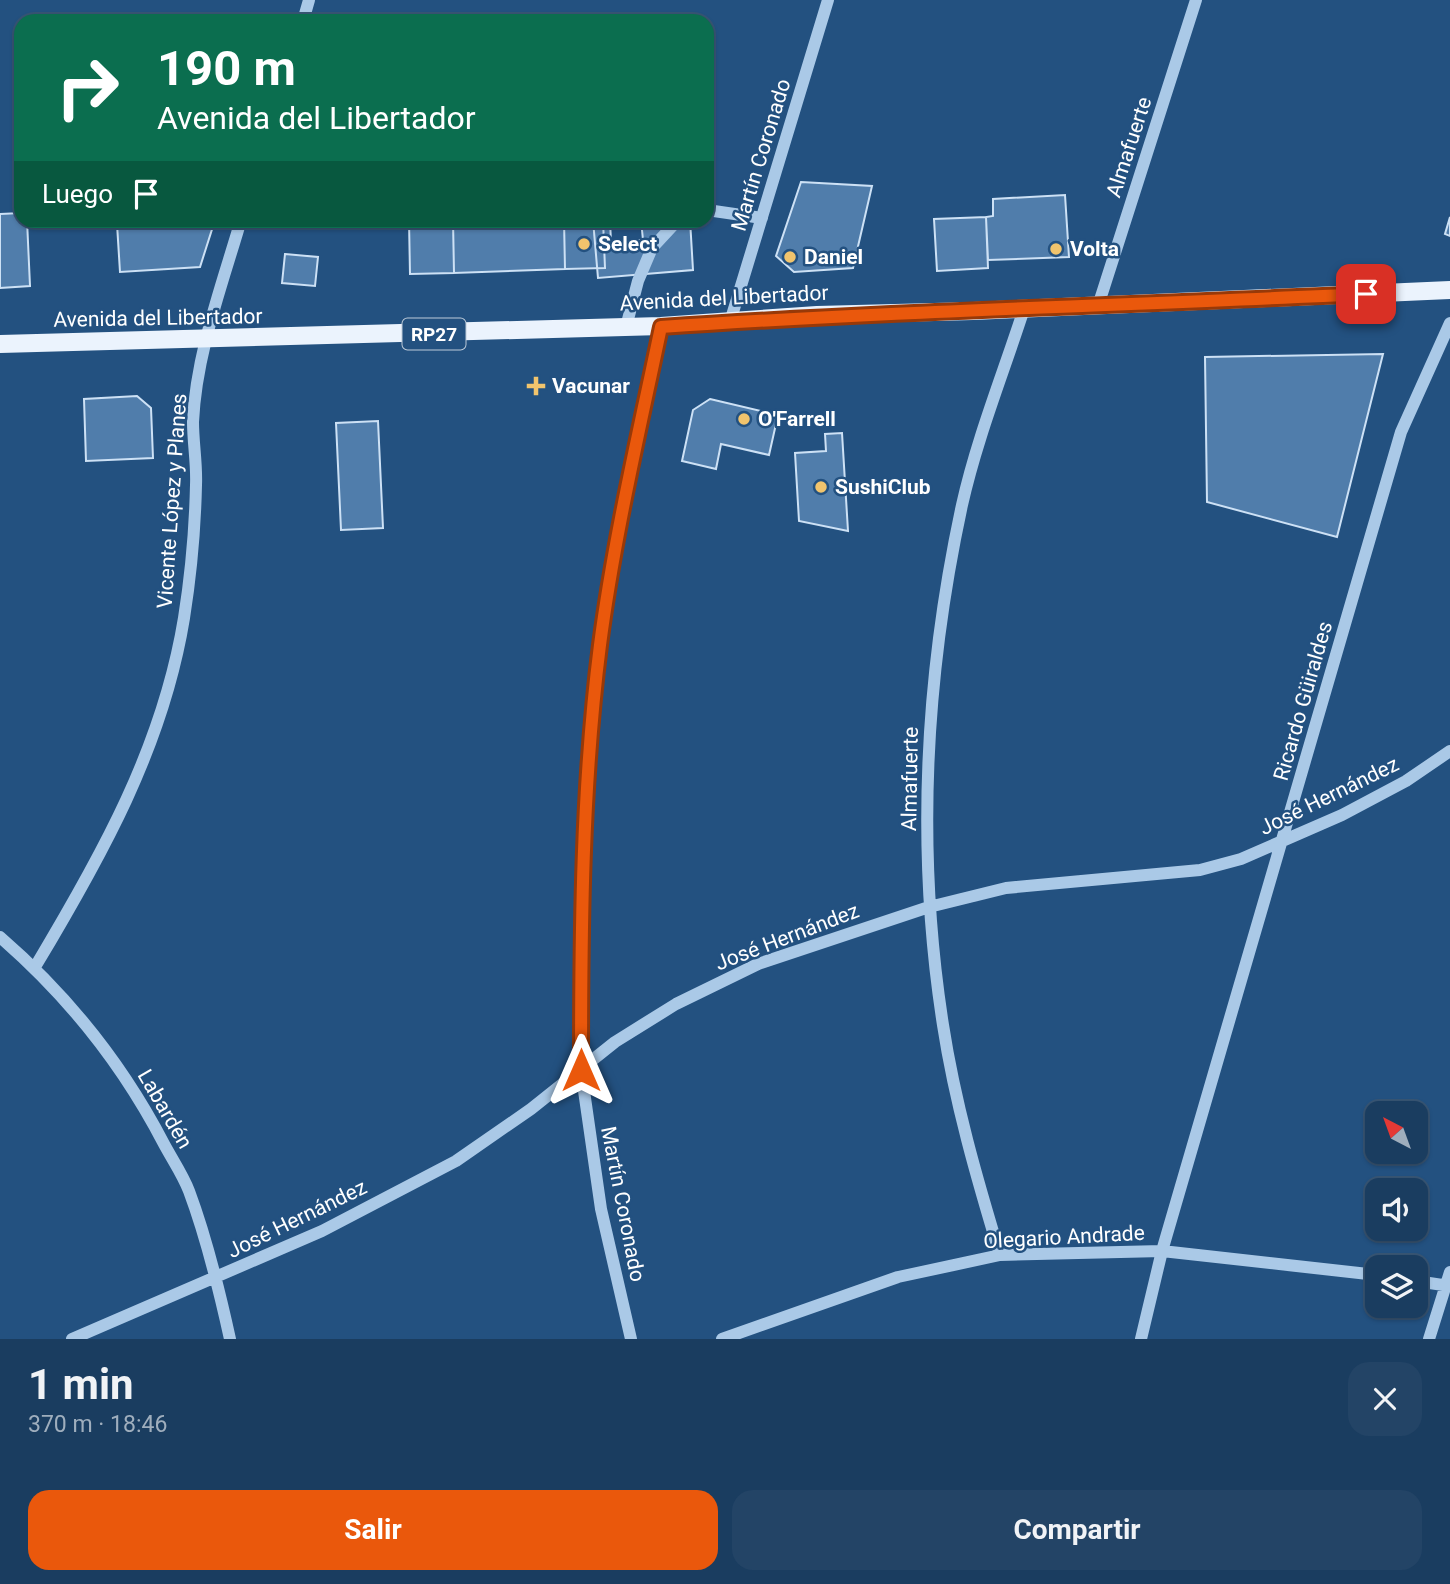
<!DOCTYPE html>
<html lang="es">
<meta charset="utf-8">
<style>
body{margin:0;font-family:Roboto,sans-serif;background:#234466;color:#f1f3f6;height:100vh;display:flex;flex-direction:column;font-size:26px;white-space:nowrap}
*{box-sizing:border-box;margin:0}
p{font-size:23px;color:#9faebd}
.icon{flex:none;width:38px;height:38px;fill:none;stroke:currentColor;stroke-width:2;stroke-linecap:round;stroke-linejoin:round}
.map{position:relative;height:1339px;overflow:hidden}
.side{display:flex;flex-direction:column;background:#1a3d60;flex:1}
.side>*{flex:none}
.hud{position:absolute;left:14px;top:14px;width:700px;height:214px;border-radius:21px;box-shadow:0 2px 5px #0004,0 0 0 2px #385675;background:#0b6e4f;color:#fff;overflow:hidden}
.needle{width:46px;rotate:319deg}
.controls{position:absolute;left:1365px;top:1101px;display:grid;gap:14px}
.controls a{display:grid;place-items:center;width:63px;height:63px;border-radius:14px;background:#1a3d60;box-shadow:0 2px 5px #0004,0 0 0 2px #385675;font-size:35px}
.pin{position:absolute;display:grid;place-items:center;width:60px;height:60px;color:#fff;margin:-30px;border-radius:14px;box-shadow:0 4px 10px #0006}
.me{position:absolute;width:77px;margin:-38px;rotate:0deg;stroke-linejoin:round;filter:drop-shadow(0 0 5px #0008)}
.turn{display:flex;align-items:center;gap:24px;height:147px;padding:0 28px;font-size:32px}
.turn .icon{width:91px;height:91px;stroke-width:2.5}
.turn b{display:block;font-size:49px;line-height:60px}
.then{display:flex;align-items:center;height:66px;padding:0 28px;background:#0003;gap:14px;font-size:26px}
.round{display:grid;place-items:center;flex:none;width:74px;height:74px;border-radius:21px;background:#234466}
.summary{display:flex;align-items:center;justify-content:space-between;height:119px;padding:0 28px}
h1{font-size:42px;font-weight:700;line-height:52px}
.primary-button{display:flex;gap:14px;margin-top:auto;padding:14px 28px}
.primary-button a{flex:1;height:80px;border-radius:21px;background:#ea580c;color:#fff;font-size:28px;font-weight:700;line-height:80px;text-align:center}
.primary-button a+a{background:#234466;color:#f1f3f6}
.map>svg:first-child{display:block}
.building{fill:#507dab;stroke:#cde1f5;stroke-width:2}
.lines{fill:none;stroke-linecap:round;stroke-linejoin:round}
.minor{stroke:#aac9e7;stroke-width:12}
.major{stroke:#ebf3fd;stroke-width:18}
.route-casing{stroke:#983908;stroke-width:18}
.route{stroke:#ea580c;stroke-width:12}
.poi-dot{fill:#f1c46d;stroke:#235180;stroke-width:2.5}
.labels{text-anchor:middle;stroke-width:5;stroke-linejoin:round;paint-order:stroke}
.shield{fill:#235180;stroke:#bdcbd9;stroke-width:2}
.shield-label{font-size:19px;font-weight:bold;fill:#fff}
.street-label{font-size:21px;fill:#fff;stroke:#235180}
.poi-label{font-size:21px;font-weight:bold;fill:#fff;stroke:#235180;text-anchor:start}
</style>
<div class="map">
<svg width="1450" height="1339" viewBox="0 0 1450 1339">
<rect width="100%" height="100%" fill="#235180"/>
<!-- building -->
<path class="building" d="M 801,182 L 872,186 L 853,268 L 794,272 L 776,256 Z
M 1065,195 L 1069,257 L 988,260 L 986,217 L 993,216 L 993,199 Z
M 21,213 L 21,220 L 27,220 L 30,286 L 0,288 L 0,214 Z
M 986,217 L 988,268 L 937,271 L 934,219 Z
M 1450,217 L 1450,236 L 1445,234 Z
M 171,220 L 215,220 L 200,267 L 120,272 L 117,224 Z
M 409,220 L 453,220 L 454,273 L 410,274 Z
M 453,220 L 564,220 L 565,269 L 454,273 Z
M 564,220 L 603,220 L 605,268 L 565,269 Z
M 593,220 L 610,220 L 611,242 L 643,240 L 641,220 L 690,220 L 693,270 L 598,278 Z
M 285,254 L 318,257 L 315,286 L 282,283 Z
M 1383,354 L 1337,537 L 1207,502 L 1205,357 Z
M 137,396 L 151,408 L 153,458 L 86,461 L 84,399 Z
M 710,399 L 778,415 L 769,455 L 721,444 L 716,469 L 682,461 L 693,410 Z
M 378,421 L 383,528 L 341,530 L 336,423 Z
M 842,433 L 848,531 L 799,521 L 795,453 L 826,451 L 825,434 Z"/>
<g class="lines">
<!-- minor -->
<path class="minor" d="M 303,21 L 309,0
M 707,210 L 762,218
M 1098,306 L 1196,0
M 730,322 L 828,0
M 626,327 L 638,281 L 652,248 L 678,220
M 0,937 C 67,995 123,1065 164,1144 C 172,1159 183,1175 189,1191 C 207,1239 219,1289 230,1339
M 35,967 C 101,857 163,747 184,618 C 191,574 195,530 196,485 C 197,464 193,443 193,422 C 196,354 222,285 241,220
M 1000,1255 C 977,1179 955,1103 943,1025 C 916,852 925,676 962,505 C 977,438 1003,374 1024,309
M 1416,1281 L 1450,1286
M 72,1339 L 322,1231 L 456,1161 L 531,1109 L 615,1042 L 676,1004 L 758,964 L 929,907 L 1006,888 L 1200,870 L 1241,859 L 1342,815 L 1406,781 L 1450,751
M 631,1339 L 601,1209 L 581,1070 L 581,914 L 588,780 L 600,645 L 624,498 L 661,326
M 722,1339 L 898,1277 L 1000,1255 L 1162,1251 L 1377,1275
M 1141,1339 L 1162,1251 L 1401,432 L 1450,323
M 1429,1339 L 1450,1272"/>
<!-- major -->
<path class="major" d="M 0,344 L 661,326 L 817,315 L 973,311 L 1450,290"/>
</g>
<g class="lines">
<defs>
<path id="route" d="M 581,1070 C 581,928 582,786 600,645 C 614,538 639,432 661,327 C 896,311 1131,305 1366,294"/>
</defs>
<!-- route casing -->
<use href="#route" class="route-casing"/>
<!-- route -->
<use href="#route" class="route"/>
</g>
<!-- markers -->
<g class="poi-dot">
<circle cx="584" cy="244" r="7"/>
<circle cx="1056" cy="249" r="7"/>
<circle cx="790" cy="257" r="7"/>
<path d="M532.5 375.5h7v7h7v7h-7v7h-7v-7h-7v-7h7z"/>
<circle cx="744" cy="419" r="7"/>
<circle cx="821" cy="487" r="7"/>
</g>
<g class="labels">
<!-- shield labels -->
<rect class="shield" x="402.5" y="318.5" width="63" height="31" rx="5"/>
<g class="shield-label">
<text x="434" y="341">RP27</text>
</g>
<!-- street labels -->
<g class="street-label">
<text transform="translate(1129 147) rotate(-72)" y="7">Almafuerte</text>
<text transform="translate(761 155) rotate(-73)" y="7">Martín Coronado</text>
<text transform="translate(724 298) rotate(-3)" y="7">Avenida del Libertador</text>
<text transform="translate(158 318) rotate(-1)" y="7">Avenida del Libertador</text>
<text transform="translate(172 501) rotate(-86)" y="7">Vicente López y Planes</text>
<text transform="translate(1303 701) rotate(-74)" y="7">Ricardo Güiraldes</text>
<text transform="translate(910 779) rotate(-89)" y="7">Almafuerte</text>
<text transform="translate(1329 796) rotate(-26)" y="7">José Hernández</text>
<text transform="translate(787 937) rotate(-21)" y="7">José Hernández</text>
<text transform="translate(165 1109) rotate(60)" y="7">Labardén</text>
<text transform="translate(623 1204) rotate(79)" y="7">Martín Coronado</text>
<text transform="translate(297 1219) rotate(-26)" y="7">José Hernández</text>
<text transform="translate(1064 1237) rotate(-3)" y="7">Olegario Andrade</text>
</g>
<!-- poi labels -->
<g class="poi-label">
<text x="598" y="251">Select</text>
<text x="1070" y="256">Volta</text>
<text x="804" y="264">Daniel</text>
<text x="552" y="393">Vacunar</text>
<text x="758" y="426">O'Farrell</text>
<text x="835" y="494">SushiClub</text>
</g>
</g>
</svg>
<div class="controls">
<a><svg class="needle" viewBox="-14 -14 28 28"><path d="M0-13l5 13h-10z" fill="#e53935"/><path d="M0 13l5-13h-10z" fill="#9faebd"/></svg></a>
<a><svg class="icon" aria-label="sound" viewBox="0 0 24 24"><path d="M4 9h4l5-4v14l-5-4H4zM17 9q2 3 0 6"/></svg></a>
<a><svg class="icon" aria-label="layers" viewBox="0 0 24 24"><path d="M12 4l9 5-9 5-9-5zM3 14l9 5 9-5"/></svg></a>
</div>
<div class="pin" style="left:1366px;top:294px;background:#d93025"><svg class="icon" aria-label="arrive" viewBox="0 0 24 24"><path d="M6 21V4h12l-3 4 3 4H6"/></svg></div>
<svg class="me" style="left:581px;top:1070px" viewBox="-20 -20 40 40"><path d="M0-17L14 15 0 8-14 15z" fill="#ea580c" stroke="#fff" stroke-width="4"/></svg>
<div class="hud">
<div class="turn"><svg class="icon" aria-label="right" viewBox="0 0 24 24"><path d="M7 20v-9h11M14 6l5 5-5 5"/></svg><div><b>190 m</b>Avenida del Libertador</div></div>
<div class="then">Luego<svg class="icon" aria-label="arrive" viewBox="0 0 24 24"><path d="M6 21V4h12l-3 4 3 4H6"/></svg></div>
</div>
</div>
<section class="side">
<div class="summary"><div><h1>1 min</h1><p>370 m · 18:46</p></div><a class="round"><svg class="icon" aria-label="close" viewBox="0 0 24 24"><path d="M6 6l12 12M18 6L6 18"/></svg></a></div>
<div class="primary-button"><a>Salir</a><a>Compartir</a></div>
</section>
